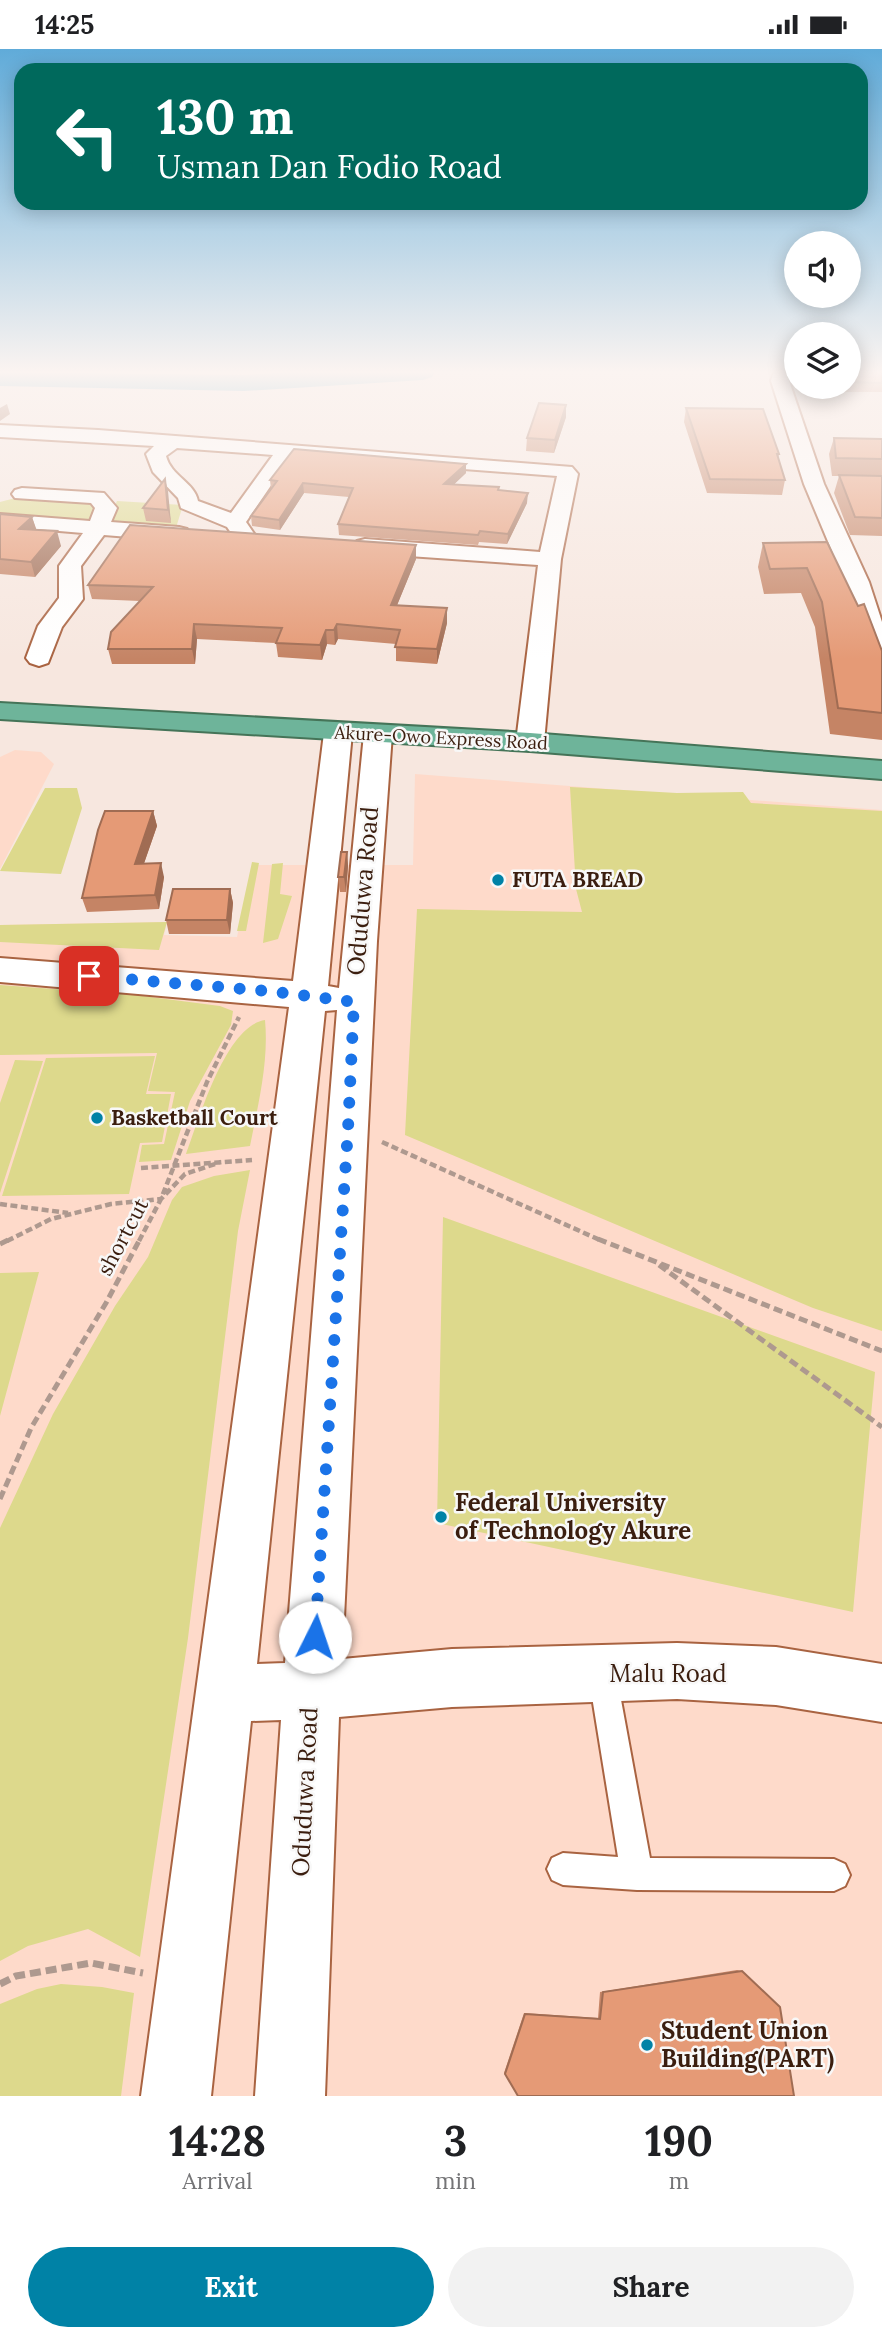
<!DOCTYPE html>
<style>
body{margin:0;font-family:Lora,serif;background:#f2f2f2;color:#202124;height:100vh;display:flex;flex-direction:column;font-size:26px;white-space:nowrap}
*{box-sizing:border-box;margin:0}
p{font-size:23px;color:#757577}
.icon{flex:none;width:38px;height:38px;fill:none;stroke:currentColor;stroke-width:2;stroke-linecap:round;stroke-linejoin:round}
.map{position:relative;height:2047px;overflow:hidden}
.panel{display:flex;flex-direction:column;background:#fff;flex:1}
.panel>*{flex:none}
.guide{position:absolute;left:14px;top:14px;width:854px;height:147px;border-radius:21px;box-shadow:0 4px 18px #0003;background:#00695c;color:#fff;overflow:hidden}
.buttons{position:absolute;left:784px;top:182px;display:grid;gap:14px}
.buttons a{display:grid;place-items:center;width:77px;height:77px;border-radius:50%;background:#fff;box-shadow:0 4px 18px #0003;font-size:35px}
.pin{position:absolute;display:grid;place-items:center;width:60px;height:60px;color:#fff;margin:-30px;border-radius:14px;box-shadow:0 4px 10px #0006}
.me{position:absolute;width:77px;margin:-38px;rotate:4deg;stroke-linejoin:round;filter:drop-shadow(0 0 5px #0008)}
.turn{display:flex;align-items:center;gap:24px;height:147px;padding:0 28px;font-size:32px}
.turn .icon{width:91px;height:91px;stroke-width:2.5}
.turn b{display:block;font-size:49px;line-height:60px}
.eta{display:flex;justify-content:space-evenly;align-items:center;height:119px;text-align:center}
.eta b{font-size:42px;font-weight:700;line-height:49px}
.button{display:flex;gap:14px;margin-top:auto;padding:14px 28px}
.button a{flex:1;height:80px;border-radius:42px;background:#0082a6;color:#fff;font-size:28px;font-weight:700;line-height:80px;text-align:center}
.button a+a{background:#f2f2f2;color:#202124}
.status{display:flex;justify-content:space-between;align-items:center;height:49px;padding:0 35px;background:#fff;direction:ltr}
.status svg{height:19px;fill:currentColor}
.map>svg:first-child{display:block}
.built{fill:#fedaca}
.green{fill:#ddd98c}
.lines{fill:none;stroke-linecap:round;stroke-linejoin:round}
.river{fill:#349dc2;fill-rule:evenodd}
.service-casing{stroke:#a96341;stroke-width:4}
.minor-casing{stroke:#a96341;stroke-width:4}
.trunk-casing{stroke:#457458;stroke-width:4}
.path-far2{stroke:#ae998f;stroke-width:4.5;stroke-dasharray:7 3.5;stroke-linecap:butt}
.path-far1{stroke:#ae998f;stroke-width:5;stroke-dasharray:9 4.5;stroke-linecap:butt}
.path{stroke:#ae998f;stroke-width:7;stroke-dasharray:11 5;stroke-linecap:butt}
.service{fill:#fff;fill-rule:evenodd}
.minor{fill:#fff;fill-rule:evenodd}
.trunk{fill:#6eb49a;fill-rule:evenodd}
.wall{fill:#c58465}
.shaded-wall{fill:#a06c53}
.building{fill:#e59a76;stroke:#a06c53;stroke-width:2}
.route{stroke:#1a73e8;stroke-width:12;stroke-dasharray:0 21.6}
.poi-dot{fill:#0082a6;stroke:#f8f8f8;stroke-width:2.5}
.labels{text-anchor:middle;stroke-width:5;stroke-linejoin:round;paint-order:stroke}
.far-street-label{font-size:18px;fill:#3b1e0f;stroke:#f8f8f8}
.poi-label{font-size:21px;font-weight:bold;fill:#3b1e0f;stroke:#f8f8f8;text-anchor:start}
.street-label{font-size:21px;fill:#3b1e0f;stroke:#f8f8f8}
.near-street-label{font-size:24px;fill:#3b1e0f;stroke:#f8f8f8}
.near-poi-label{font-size:24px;font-weight:bold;fill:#3b1e0f;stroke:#f8f8f8;text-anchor:start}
</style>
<div class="status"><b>14:25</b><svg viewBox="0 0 49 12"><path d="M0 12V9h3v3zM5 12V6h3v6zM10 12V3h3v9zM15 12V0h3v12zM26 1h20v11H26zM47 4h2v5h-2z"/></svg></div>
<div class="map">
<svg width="882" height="2047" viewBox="0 0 882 2047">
<rect width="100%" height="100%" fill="#f7e7df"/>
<!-- built -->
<path class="built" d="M 15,701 L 41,703 L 54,715 L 0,820 L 0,708 Z
M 415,725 L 882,761 L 882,2047 L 0,2047 L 0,876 L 167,873 L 164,886 L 237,888 L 252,816 L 413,816 Z"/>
<!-- green -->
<path class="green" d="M 23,447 L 96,449 L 96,476 L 0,468 L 0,453 Z
M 117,452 L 183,456 L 175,482 L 105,478 Z
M 570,738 L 677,744 L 743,743 L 751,754 L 882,762 L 882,1282 L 813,1259 L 405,1086 L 417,860 L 582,863 L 576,840 Z
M 45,739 L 77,739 L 82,759 L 61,825 L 0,822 Z
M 252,813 L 259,814 L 246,882 L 237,882 Z
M 283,814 L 280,845 L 292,847 L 278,890 L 263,894 L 272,815 Z
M 167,873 L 159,901 L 0,893 L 0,876 Z
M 0,936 L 135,946 L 220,957 L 233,962 L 231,976 L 190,1052 L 171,1111 L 139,1113 L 142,1096 L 164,1095 L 175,1043 L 148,1042 L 157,1004 L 0,1006 Z
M 265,971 C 269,1013 258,1056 250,1097 L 186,1105 C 199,1071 225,977 265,971 Z
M 155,1007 L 146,1045 L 171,1045 L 162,1093 L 140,1094 L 129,1145 L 2,1147 L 46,1009 Z
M 15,1011 L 43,1012 L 0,1144 L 0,1054 Z
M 250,1121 L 238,1182 L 188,1589 L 140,1908 L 88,1880 L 28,1897 L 0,1912 L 0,1479 L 53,1365 L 115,1257 L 148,1208 L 172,1151 L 182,1138 L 214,1127 Z
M 443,1168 L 875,1323 L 853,1563 L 437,1474 Z
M 39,1223 L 0,1367 L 0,1224 Z
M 61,1935 L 102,1938 L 134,1944 L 121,2047 L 0,2047 L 0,1955 L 37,1940 Z"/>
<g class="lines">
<!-- river -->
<path class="river" d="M 0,323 L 244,326 L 290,323 L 435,323 L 432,328 L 423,331 L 244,342 L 0,337 Z"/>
<defs>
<path id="service" d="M 603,1615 L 613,1619 L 617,1629 L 650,1809 L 834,1810 L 845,1815 L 850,1826 L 845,1837 L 834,1842 L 637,1841 L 563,1836 L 552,1831 L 547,1820 L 552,1809 L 563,1804 L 618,1808 L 589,1629 L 593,1619 Z"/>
<path id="minor" d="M 774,323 L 791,323 L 789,332 L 824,435 L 869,533 L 882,573 L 882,620 L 873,617 L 869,612 L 845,533 L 804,435 L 771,332 Z
M 0,376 L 98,381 L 572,418 L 578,425 L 561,510 L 544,693 L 540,699 L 530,702 L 520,699 L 516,693 L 538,516 L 365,504 L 357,502 L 354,497 L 357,492 L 365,490 L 540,503 L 557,427 L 291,407 L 246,473 L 257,489 L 254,494 L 238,494 L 227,478 L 181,459 L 178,449 L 153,423 L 146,405 L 154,397 L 0,388 ZM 177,399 L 273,406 L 231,464 L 198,452 C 195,434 171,427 166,407 Z
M 22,439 L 104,444 L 117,459 L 111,473 L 179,478 L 187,480 L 190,485 L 187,490 L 179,492 L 104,486 L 81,517 L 83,550 L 62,578 L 48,614 L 39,617 L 30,614 L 26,609 L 38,577 L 59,549 L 59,517 L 83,484 L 0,477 L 0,465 L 90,472 L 95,459 L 91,454 L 15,449 L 12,445 L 15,441 Z
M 338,676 L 348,678 L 352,684 L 328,937 L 339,939 L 364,685 L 368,679 L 378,677 L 388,679 L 392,685 L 377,892 L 342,1610 L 452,1600 L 677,1594 L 776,1598 L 882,1615 L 882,1673 L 776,1656 L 677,1650 L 452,1658 L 339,1668 L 325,2047 L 255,2047 L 281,1671 L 251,1672 L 211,2047 L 141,2047 L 289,958 L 0,933 L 0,909 L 293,932 L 324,684 L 328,678 ZM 337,961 L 285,1614 L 257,1615 L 325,962 Z"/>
<path id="trunk" d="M 0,654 L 530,684 L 882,712 L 882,730 L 530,702 L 0,670 Z"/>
</defs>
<!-- service casing -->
<use href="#service" class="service-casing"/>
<!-- minor casing -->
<use href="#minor" class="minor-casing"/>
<!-- trunk casing -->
<use href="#trunk" class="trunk-casing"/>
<!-- path-far2 -->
<path class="path-far2" d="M 382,1093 L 602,1192
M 141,1119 L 252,1111
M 0,1155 L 68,1164
M 7,1192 L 51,1170 L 111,1155 L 161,1150 L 185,1125 L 221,1113
M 139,1192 L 161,1150 L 207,1033 L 239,968"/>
<!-- path-far1 -->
<path class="path-far1" d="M 598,1190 L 882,1302
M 0,1195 L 10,1190
M 659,1216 L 882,1378
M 0,1450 L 31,1379 L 106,1254 L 140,1190"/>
<!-- path -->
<path class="path" d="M 0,1935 L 16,1927 L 91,1914 L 143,1924"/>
<!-- service -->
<use href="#service" class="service"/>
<!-- minor -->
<use href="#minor" class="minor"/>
<!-- trunk -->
<use href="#trunk" class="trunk"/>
</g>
<!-- wall -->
<path class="wall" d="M 849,323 L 882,323 L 882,343 L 840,343 L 838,338 L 849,338 Z
M 566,356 L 566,368 L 554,404 L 526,402 L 527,389 Z
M 686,359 L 779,405 L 778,409 L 785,431 L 782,446 L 707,444 L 684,373 Z
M 834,389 L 882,390 L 882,487 L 850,486 L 834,444 L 839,427 L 832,427 L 829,405 Z
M 466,415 L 466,424 L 454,435 L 499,441 L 527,454 L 507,495 L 479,493 L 478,496 L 339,486 L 338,475 L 349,448 L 304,444 L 280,481 L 252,477 L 251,467 L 271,440 L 270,431 Z
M 165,430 L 171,474 L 146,472 L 143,459 Z
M 0,465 L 32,468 L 36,481 L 61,497 L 35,528 L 0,525 Z
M 827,493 L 858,557 L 882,602 L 882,691 L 830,685 L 815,578 L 801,544 L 764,545 L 758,518 L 763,494 Z
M 416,496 L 416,510 L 397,556 L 447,559 L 447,574 L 437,615 L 396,612 L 396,595 L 338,590 L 335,596 L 327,595 L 322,611 L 278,608 L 276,594 L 197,590 L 195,615 L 112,615 L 108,600 L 140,552 L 92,550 L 88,536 Z
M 153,762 L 157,777 L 144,814 L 164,828 L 159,860 L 87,863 L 82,849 Z
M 347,803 L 348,817 L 346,843 L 340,843 L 338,828 Z
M 230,840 L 233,854 L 230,885 L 169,885 L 166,871 Z
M 737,1921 L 742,1922 L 518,2047 L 504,2024 L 524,1964 L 598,1969 L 600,1943 Z"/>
<!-- shaded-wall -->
<path class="shaded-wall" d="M 7,355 L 10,365 L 0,372 L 0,359 Z
M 566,356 L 566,368 L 554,404 L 555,391 Z
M 466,415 L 466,424 L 444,445 L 444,435 Z
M 165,430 L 168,442 L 171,474 L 168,461 Z
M 303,434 L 304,444 L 280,481 L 279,471 Z
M 528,444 L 527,454 L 507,495 L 508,485 Z
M 32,468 L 37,482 L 19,480 Z
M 57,482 L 61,497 L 35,528 L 31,513 Z
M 416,496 L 416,510 L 391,571 L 391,556 Z
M 447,559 L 447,574 L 437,615 L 437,600 Z
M 194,575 L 197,590 L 195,615 L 192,600 Z
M 337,575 L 338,590 L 335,596 L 334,581 Z
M 326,581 L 327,595 L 322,611 L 320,596 Z
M 153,762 L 157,777 L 139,829 L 135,815 Z
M 347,803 L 348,817 L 346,843 L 344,828 Z
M 161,814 L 164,828 L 159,860 L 155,846 Z
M 230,840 L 233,854 L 230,885 L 227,871 Z"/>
<!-- building -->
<path class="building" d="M 849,323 L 882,323 L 882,334 L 849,333 Z
M 539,354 L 566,356 L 555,391 L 527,389 Z
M 686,359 L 763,360 L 779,405 L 777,405 L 785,431 L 710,430 Z
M 834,389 L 882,390 L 882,410 L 836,409 Z
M 294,400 L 466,415 L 444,435 L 499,438 L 498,441 L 528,444 L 508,485 L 480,482 L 478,486 L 338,475 L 353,439 L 303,434 L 279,471 L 251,467 L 277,432 L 270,431 Z
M 839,426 L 882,427 L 882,469 L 855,468 Z
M 165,430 L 168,461 L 143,459 Z
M 0,465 L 32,468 L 19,480 L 57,482 L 31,513 L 0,510 Z
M 130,476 L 416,496 L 391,556 L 447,559 L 437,600 L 395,598 L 400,581 L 337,575 L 334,581 L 326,581 L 320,596 L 276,594 L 282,579 L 194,575 L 192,600 L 108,600 L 111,583 L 153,538 L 88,536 Z
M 827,493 L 858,557 L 864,555 L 882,602 L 882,664 L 838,659 L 822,553 L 807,519 L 770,520 L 763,494 Z
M 105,762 L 153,762 L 135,815 L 161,814 L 155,846 L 82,849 L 98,781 Z
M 341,803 L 347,803 L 344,828 L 338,828 Z
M 173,840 L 230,840 L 227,871 L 166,871 Z
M 742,1922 L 780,1958 L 794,2047 L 518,2047 L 505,2025 L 525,1965 L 600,1970 L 603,1943 Z"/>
<!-- sky -->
<linearGradient id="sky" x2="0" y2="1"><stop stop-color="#60abd9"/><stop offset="0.53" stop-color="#fbf4f1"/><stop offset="1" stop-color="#fbf4f1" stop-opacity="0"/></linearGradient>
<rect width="882" height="610" fill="url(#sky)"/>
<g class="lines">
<!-- route -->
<path class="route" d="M 89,927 L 268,942 L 354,953 L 348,1080 L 315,1588"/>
</g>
<!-- markers -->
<g class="poi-dot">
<circle cx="498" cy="831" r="7"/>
<circle cx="97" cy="1069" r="7"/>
<circle cx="441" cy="1468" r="7"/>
<circle cx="647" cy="1996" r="7"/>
</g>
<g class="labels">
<!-- far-street labels -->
<g class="far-street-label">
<text transform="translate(441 689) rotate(3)" y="6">Akure-Owo Express Road</text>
</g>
<!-- poi labels -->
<g class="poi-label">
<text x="512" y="838">FUTA BREAD</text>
<text x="111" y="1076">Basketball Court</text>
</g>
<!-- street labels -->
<g class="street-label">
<text transform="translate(123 1188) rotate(-62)" y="7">shortcut</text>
</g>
<!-- near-street labels -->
<g class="near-street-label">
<text transform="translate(363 842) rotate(-85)" y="8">Oduduwa Road</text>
<text x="668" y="1633">Malu Road</text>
<text transform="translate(305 1743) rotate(-87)" y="8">Oduduwa Road</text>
</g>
<!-- near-poi labels -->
<g class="near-poi-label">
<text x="455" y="1462">Federal University<tspan x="455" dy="28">of Technology Akure</tspan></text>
<text x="661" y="1990">Student Union<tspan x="661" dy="28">Building(PART)</tspan></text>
</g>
</g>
</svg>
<div class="buttons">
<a><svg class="icon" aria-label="sound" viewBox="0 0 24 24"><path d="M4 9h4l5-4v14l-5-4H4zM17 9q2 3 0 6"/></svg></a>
<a><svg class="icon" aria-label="layers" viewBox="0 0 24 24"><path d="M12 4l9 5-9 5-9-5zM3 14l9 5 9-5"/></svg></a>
</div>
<div class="pin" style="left:89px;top:927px;background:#d93025"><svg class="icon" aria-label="arrive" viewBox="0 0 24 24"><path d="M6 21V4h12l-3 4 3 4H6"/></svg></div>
<svg class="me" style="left:315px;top:1588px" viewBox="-20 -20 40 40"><circle r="19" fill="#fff"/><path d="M0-13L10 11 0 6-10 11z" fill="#1a73e8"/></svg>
<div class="guide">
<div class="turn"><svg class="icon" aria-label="left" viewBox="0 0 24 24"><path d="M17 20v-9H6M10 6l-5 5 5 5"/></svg><div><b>130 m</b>Usman Dan Fodio Road</div></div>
</div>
</div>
<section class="panel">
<div class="eta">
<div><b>14:28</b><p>Arrival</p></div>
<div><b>3</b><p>min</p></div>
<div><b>190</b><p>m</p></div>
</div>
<div class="button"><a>Exit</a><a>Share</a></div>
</section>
